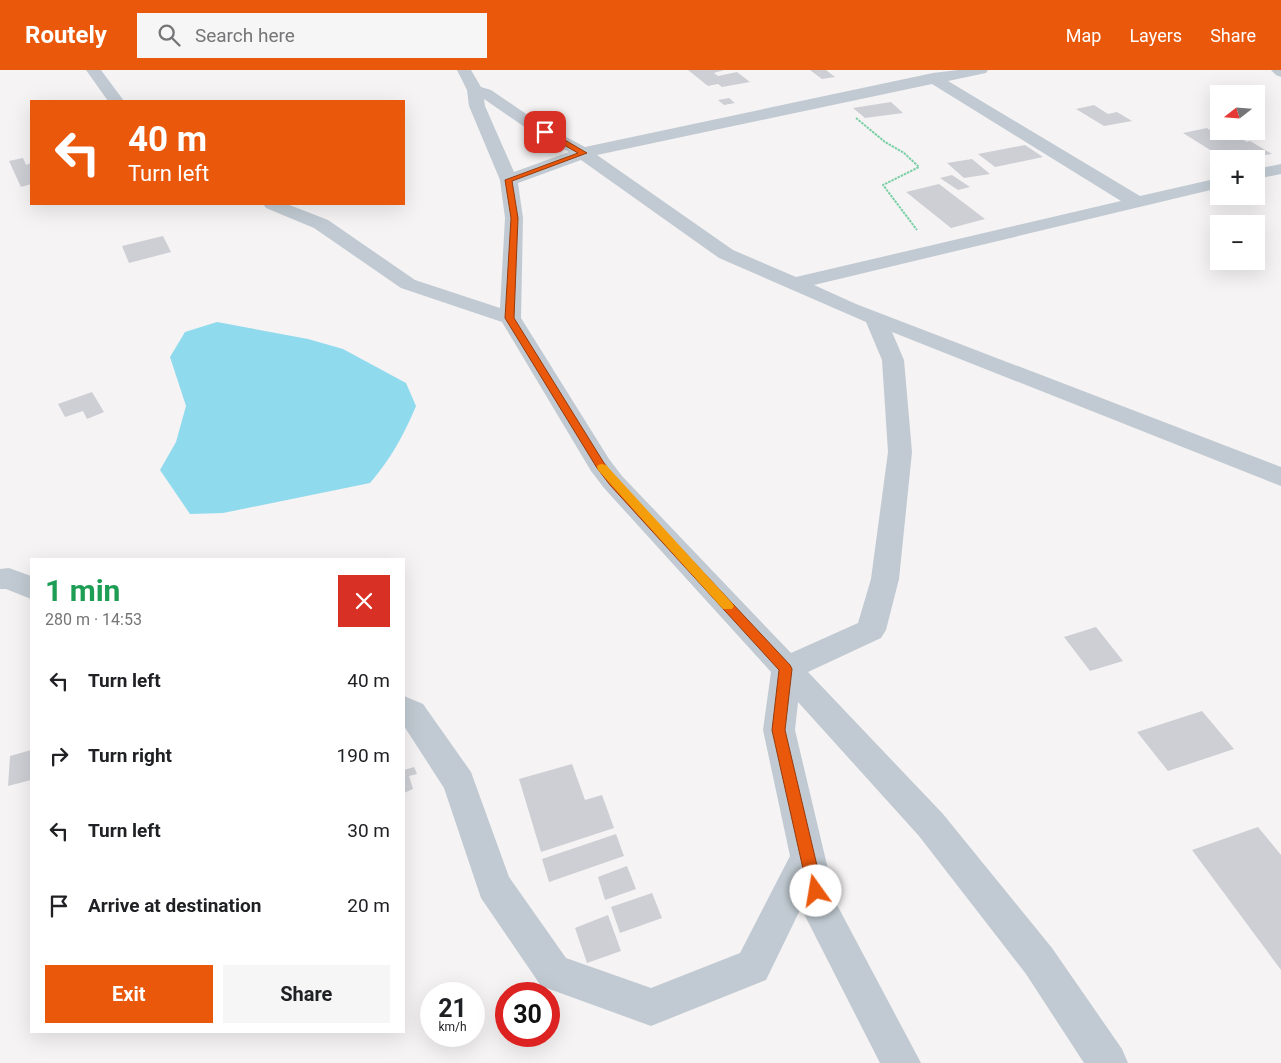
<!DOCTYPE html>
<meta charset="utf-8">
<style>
body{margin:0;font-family:Roboto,sans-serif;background:#f6f6f6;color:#202124;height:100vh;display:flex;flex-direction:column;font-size:19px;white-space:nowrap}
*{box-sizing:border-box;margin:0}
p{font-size:16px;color:#757577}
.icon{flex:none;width:28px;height:28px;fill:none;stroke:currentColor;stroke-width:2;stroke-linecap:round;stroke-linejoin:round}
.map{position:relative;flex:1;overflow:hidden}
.drawer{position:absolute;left:30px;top:488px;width:375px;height:475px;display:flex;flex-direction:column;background:#fff;border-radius:0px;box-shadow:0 5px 20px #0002}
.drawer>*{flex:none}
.banner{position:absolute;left:30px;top:30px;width:375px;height:105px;border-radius:0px;box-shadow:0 5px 20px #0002;background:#ea580c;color:#fff;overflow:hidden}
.needle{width:32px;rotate:253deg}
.fabs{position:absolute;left:1210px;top:15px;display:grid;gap:10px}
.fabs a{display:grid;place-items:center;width:55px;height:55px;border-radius:0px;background:#fff;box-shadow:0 5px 20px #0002;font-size:25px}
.speed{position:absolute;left:420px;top:912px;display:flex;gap:10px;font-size:25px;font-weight:700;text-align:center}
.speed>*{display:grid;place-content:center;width:65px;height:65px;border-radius:50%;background:#fff;box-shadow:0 5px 20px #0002;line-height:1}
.speed small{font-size:12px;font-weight:400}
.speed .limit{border:8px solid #d22;background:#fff;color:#111}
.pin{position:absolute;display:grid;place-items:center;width:42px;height:42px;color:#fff;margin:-21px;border-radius:10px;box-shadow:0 2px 8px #0006}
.me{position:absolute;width:55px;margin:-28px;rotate:347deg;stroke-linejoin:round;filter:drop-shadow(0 0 4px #0008)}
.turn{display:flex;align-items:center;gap:18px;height:105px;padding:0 15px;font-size:22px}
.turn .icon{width:65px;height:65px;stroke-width:2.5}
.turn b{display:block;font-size:35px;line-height:42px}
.round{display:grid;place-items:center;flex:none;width:52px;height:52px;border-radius:0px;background:#f6f6f6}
.summary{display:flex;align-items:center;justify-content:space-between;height:85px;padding:0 15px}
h1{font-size:30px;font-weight:700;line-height:38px;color:#1e9e55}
.action{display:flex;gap:10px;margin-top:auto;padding:10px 15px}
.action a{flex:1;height:58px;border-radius:0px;background:#ea580c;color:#fff;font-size:20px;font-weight:700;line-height:58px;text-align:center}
.action a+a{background:#f6f6f6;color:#202124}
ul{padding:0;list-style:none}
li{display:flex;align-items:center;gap:15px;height:75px;padding:0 15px}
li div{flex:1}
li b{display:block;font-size:19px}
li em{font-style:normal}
header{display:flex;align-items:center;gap:30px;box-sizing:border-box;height:70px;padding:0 25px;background:#ea580c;color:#fff}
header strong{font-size:24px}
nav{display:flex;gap:28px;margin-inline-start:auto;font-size:18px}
.search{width:350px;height:45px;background:#f6f6f6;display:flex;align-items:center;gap:12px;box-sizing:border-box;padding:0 18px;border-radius:0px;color:#757577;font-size:19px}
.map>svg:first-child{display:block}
.water{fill:#90daee}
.building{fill:#cdcfd5}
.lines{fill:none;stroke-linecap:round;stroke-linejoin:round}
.path{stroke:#7ad0a6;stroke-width:2;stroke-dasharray:2.5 1;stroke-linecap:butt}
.street{fill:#c1cad2;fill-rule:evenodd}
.route{fill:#ea580c;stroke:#983908}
.slow{fill:#f59e0b}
</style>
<header>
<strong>Routely</strong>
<div class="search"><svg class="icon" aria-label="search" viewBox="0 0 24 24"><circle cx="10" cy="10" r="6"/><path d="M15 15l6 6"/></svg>Search here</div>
<nav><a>Map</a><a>Layers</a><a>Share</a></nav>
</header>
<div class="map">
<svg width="1281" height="993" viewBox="0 0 1281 993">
<rect width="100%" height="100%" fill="#f5f3f3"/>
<!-- water -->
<path class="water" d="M 217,252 L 308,269 L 343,279 L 406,313 L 416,336 C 404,365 390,390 370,413 L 223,443 L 190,444 L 160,400 L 176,372 L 186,336 L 170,287 L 185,262 Z"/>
<!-- building -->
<path class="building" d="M 688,0 L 724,0 L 714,3 L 718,6 L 737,2 L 750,12 L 722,17 L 718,14 L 708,16 Z
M 810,0 L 826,0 L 835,7 L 822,9 Z
M 729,28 L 735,33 L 724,35 L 718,30 Z
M 891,32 L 903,43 L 865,48 L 853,38 Z
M 1094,35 L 1108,44 L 1117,42 L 1132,51 L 1104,56 L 1076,39 Z
M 1207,58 L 1214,63 L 1220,62 L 1231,68 L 1239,67 L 1247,72 L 1250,71 L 1272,84 L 1237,89 L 1224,81 L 1215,83 L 1183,63 Z
M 1025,75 L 1043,87 L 995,97 L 978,84 Z
M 23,88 L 26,95 L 31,93 L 31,114 L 21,117 L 9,91 Z
M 972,89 L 990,104 L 964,108 L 947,93 Z
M 952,105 L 970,117 L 958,120 L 940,108 Z
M 939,114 L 985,149 L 951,158 L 906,122 Z
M 163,166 L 171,182 L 129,193 L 122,176 Z
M 92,322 L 104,342 L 87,349 L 83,341 L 65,347 L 58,334 Z
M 1096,557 L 1123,591 L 1090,601 L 1064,567 Z
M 1202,641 L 1234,679 L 1168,701 L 1137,662 Z
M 31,680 L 31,710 L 8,716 L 10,686 Z
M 572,694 L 585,730 L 602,725 L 614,758 L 541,782 L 519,709 Z
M 414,697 L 417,704 L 409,706 L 413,719 L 404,723 L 404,700 Z
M 1258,757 L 1281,785 L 1281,900 L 1192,780 Z
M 616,764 L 624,786 L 549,812 L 542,789 Z
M 627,796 L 636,819 L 605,830 L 598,807 Z
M 652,823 L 662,848 L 620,863 L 611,837 Z
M 608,845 L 621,881 L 587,893 L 575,858 Z"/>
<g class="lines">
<!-- path -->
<path class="path" d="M 856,48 L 885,72 L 904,83 L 919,97 L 883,115 L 917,160"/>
<!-- street -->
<path class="street" d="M 86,0 L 101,0 L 124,31 L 108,31 Z
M 457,0 L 471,0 L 481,17 L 491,20 L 538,52 L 585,77 L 933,3 L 958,0 L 988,0 L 986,3 L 948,11 L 1140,126 L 1219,108 L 1219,118 L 814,215 L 856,234 L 1281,397 L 1281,416 L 892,262 L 904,290 L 912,382 L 899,509 L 886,560 L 881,568 L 808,602 L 943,744 L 1052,878 L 1122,979 L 1128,993 L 1084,993 L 1026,904 L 919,766 L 798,632 L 795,660 L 836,833 L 921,993 L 880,993 L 801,838 L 766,910 L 651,956 L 541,916 L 481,828 L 444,718 L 404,656 L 404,626 L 423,634 L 471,702 L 509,807 L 566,888 L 651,918 L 740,883 L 790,786 L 763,660 L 771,602 L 604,418 L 591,401 L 502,252 L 401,218 L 314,158 L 266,138 L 263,134 L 287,134 L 328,150 L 415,210 L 500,238 L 505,148 L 500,110 L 469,36 L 467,20 ZM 932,14 L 1121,131 L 796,207 L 733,180 L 597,85 ZM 484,29 L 526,58 L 569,82 L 514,102 L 485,36 ZM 581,90 L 719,188 L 866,252 L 882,290 L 888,382 L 871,509 L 858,553 L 791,583 L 622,406 L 609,389 L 521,248 L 523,148 L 518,113 Z
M 1271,0 L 1281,0 L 1281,7 L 1276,5 Z
M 1281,94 L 1281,104 L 1256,109 L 1256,99 Z
M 9,498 L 31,506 L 31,529 L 6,519 L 0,519 L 0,499 Z"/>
</g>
<!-- route -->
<path class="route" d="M 543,60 L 548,60 L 587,83 L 512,111 L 518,148 L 514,248 L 604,393 L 617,410 L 790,595 L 792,599 L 785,660 L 823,821 L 821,826 L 816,828 L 810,826 L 808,821 L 772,660 L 779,600 L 610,415 L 597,398 L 505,248 L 511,148 L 505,110 L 578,83 L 543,63 Z"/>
<!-- slow -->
<path class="slow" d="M 602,394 L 606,395 L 732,533 L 734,536 L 732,539 L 723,539 L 598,400 L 597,397 L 598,395 Z"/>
</svg>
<div class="fabs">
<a><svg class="needle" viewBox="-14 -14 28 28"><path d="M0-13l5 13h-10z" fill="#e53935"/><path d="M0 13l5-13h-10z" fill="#757577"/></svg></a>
<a>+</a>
<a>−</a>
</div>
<div class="speed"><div>21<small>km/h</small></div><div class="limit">30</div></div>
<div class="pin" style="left:545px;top:62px;background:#d93025"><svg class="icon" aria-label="arrive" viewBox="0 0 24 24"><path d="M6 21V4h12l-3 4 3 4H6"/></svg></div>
<svg class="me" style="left:816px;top:821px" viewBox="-20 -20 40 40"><circle r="19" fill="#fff"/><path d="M0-13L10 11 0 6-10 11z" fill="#ea580c"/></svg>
<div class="banner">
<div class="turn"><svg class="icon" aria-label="left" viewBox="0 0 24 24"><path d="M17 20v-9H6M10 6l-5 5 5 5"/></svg><div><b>40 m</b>Turn left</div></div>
</div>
<section class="drawer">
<div class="summary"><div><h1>1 min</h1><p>280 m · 14:53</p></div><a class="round" style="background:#d93025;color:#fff"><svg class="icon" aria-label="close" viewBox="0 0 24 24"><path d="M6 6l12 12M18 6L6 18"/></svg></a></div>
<ul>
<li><svg class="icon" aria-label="left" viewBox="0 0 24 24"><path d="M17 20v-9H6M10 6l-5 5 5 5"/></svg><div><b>Turn left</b></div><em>40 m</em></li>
<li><svg class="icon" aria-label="right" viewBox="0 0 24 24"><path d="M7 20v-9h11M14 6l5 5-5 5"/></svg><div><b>Turn right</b></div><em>190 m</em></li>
<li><svg class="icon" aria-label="left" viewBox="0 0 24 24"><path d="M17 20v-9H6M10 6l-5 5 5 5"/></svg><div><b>Turn left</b></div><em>30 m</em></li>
<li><svg class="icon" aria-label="arrive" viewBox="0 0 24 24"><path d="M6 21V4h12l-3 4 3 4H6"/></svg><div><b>Arrive at destination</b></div><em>20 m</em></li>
</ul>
<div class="action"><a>Exit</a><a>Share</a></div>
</section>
</div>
